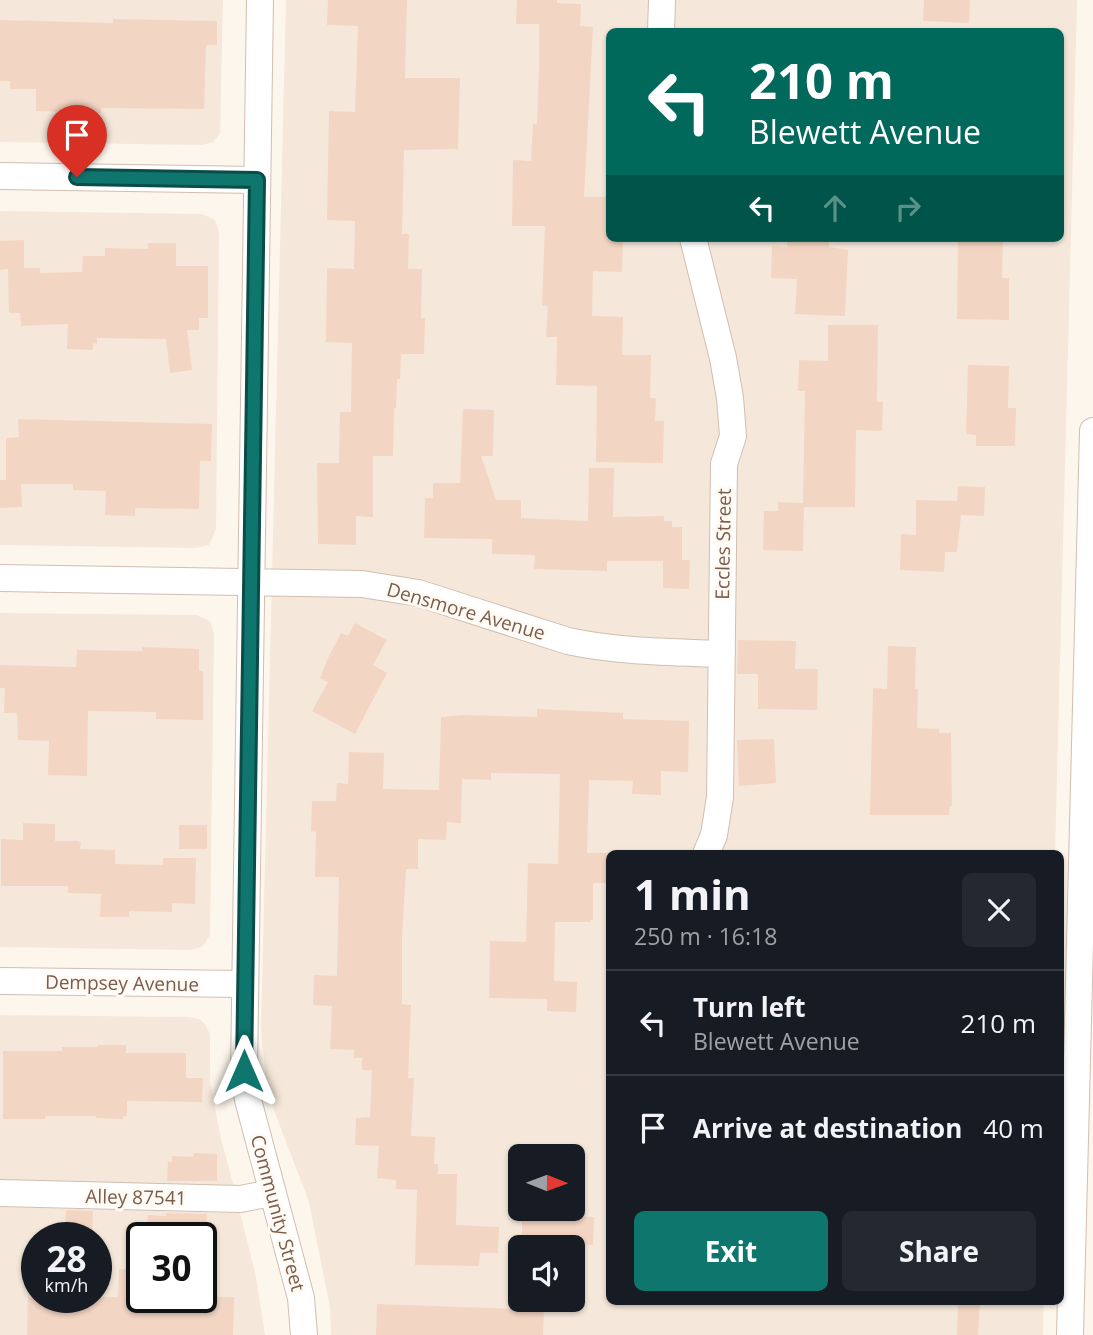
<!DOCTYPE html>
<meta charset="utf-8">
<style>
body{margin:0;font-family:"Open Sans",sans-serif;background:#242831;color:#f1f3f6;height:100vh;display:flex;flex-direction:column;font-size:26px;white-space:nowrap}
*{box-sizing:border-box;margin:0}
p{font-size:23px;color:#9ea1a6}
.icon{flex:none;width:38px;height:38px;fill:none;stroke:currentColor;stroke-width:2;stroke-linecap:round;stroke-linejoin:round}
.map{position:relative;flex:1;overflow:hidden}
.details{position:absolute;left:606px;top:850px;width:458px;height:455px;display:flex;flex-direction:column;background:#171b24;border-radius:10px;box-shadow:0 2px 5px #0004}
.details>*{flex:none}
.guide{position:absolute;left:606px;top:28px;width:458px;height:214px;border-radius:10px;box-shadow:0 2px 5px #0004;background:#00695c;color:#fff;overflow:hidden}
.needle{width:46px;rotate:91deg}
.controls{position:absolute;left:508px;top:1144px;display:grid;gap:14px}
.controls a{display:grid;place-items:center;width:77px;height:77px;border-radius:10px;background:#171b24;box-shadow:0 2px 5px #0004;font-size:35px}
.speed{position:absolute;left:21px;top:1222px;display:flex;gap:14px;font-size:35px;font-weight:700;text-align:center}
.speed>*{display:grid;place-content:center;width:91px;height:91px;border-radius:50%;background:#171b24;box-shadow:0 2px 5px #0004;line-height:1}
.speed small{font-size:18px;font-weight:400}
.speed .limit{border:4px solid #111;border-radius:10px;background:#fff;color:#111}
.pin{position:absolute;display:grid;place-items:center;width:60px;height:60px;color:#fff;margin:-72px -30px;border-radius:50% 50% 50% 0;rotate:-45deg;box-shadow:0 0 7px #0007}
.pin .icon{rotate:45deg}
.me{position:absolute;width:77px;margin:-38px;rotate:0deg;stroke-linejoin:round;filter:drop-shadow(0 0 5px #0008)}
.turn{display:flex;align-items:center;gap:24px;height:147px;padding:0 28px;font-size:32px}
.turn .icon{width:91px;height:91px;stroke-width:2.5}
.turn b{display:block;font-size:49px;line-height:60px}
.lanes{display:flex;align-items:center;height:66px;padding:0 28px;background:#0003;justify-content:center;gap:35px;direction:ltr}
.lanes .off{opacity:.35}
.round{display:grid;place-items:center;flex:none;width:74px;height:74px;border-radius:10px;background:#242831}
.head{display:flex;align-items:center;justify-content:space-between;height:119px;padding:0 28px}
h1{font-size:42px;font-weight:700;line-height:52px}
.primary-button{display:flex;gap:14px;margin-top:auto;padding:14px 28px}
.primary-button a{flex:1;height:80px;border-radius:10px;background:#0f766e;color:#fff;font-size:28px;font-weight:700;line-height:80px;text-align:center}
.primary-button a+a{background:#242831;color:#f1f3f6}
ul{padding:0;list-style:none}
li{display:flex;align-items:center;gap:21px;height:105px;padding:0 28px;border-top:2px solid #363941}
li div{flex:1}
li b{display:block;font-size:26px}
li em{font-style:normal}
.map>svg:first-child{display:block}
.residential{fill:#f5e8da;fill-rule:evenodd}
.building{fill:#f3d5c3}
.lines{fill:none;stroke-linecap:round;stroke-linejoin:round}
.minor-casing{stroke:#d1beb0;stroke-width:28}
.minor{stroke:#fff;stroke-width:26}
.route-casing{stroke:#0a4d48;stroke-width:18}
.route{stroke:#0f766e;stroke-width:12}
.labels{text-anchor:middle;stroke-width:6;stroke-linejoin:round;paint-order:stroke}
.street-label{font-size:19px;fill:#7a5c4d;stroke:#fffaf3}
</style>
<div class="map">
<svg width="1093" height="1335" viewBox="0 0 1093 1335">
<rect width="100%" height="100%" fill="#fdf6ec"/>
<!-- residential -->
<path class="residential" d="M 0,0 L 223,0 L 220,134 L 213,142 L 202,145 L 0,142 Z
M 286,0 L 1077,0 L 1055,854 L 609,854 L 609,1302 L 1044,1302 L 1043,1335 L 331,1335 L 330,1307 L 309,1202 L 267,1092 L 261,1029 ZM 609,32 L 1060,32 L 1060,238 L 609,238 ZM 520,1157 L 572,1157 L 572,1209 L 520,1209 ZM 520,1248 L 572,1248 L 572,1300 L 520,1300 Z
M 0,211 L 202,214 L 215,220 L 219,232 L 216,529 L 209,545 L 196,548 L 0,545 Z
M 0,613 L 197,615 L 210,621 L 214,634 L 210,935 L 203,946 L 191,950 L 0,947 Z
M 0,1015 L 189,1017 L 199,1019 L 205,1024 L 210,1034 L 210,1081 L 221,1139 L 234,1187 L 0,1181 Z
M 0,1207 L 240,1213 L 256,1277 L 265,1335 L 0,1335 ZM 37,1237 L 96,1237 L 96,1297 L 37,1297 ZM 142,1237 L 201,1237 L 201,1297 L 142,1297 Z"/>
<!-- building -->
<path class="building" d="M 328,0 L 407,0 L 405,78 L 460,78 L 458,149 L 404,150 L 402,234 L 409,234 L 408,269 L 422,269 L 421,318 L 425,318 L 424,354 L 401,354 L 400,379 L 397,379 L 396,408 L 394,408 L 393,456 L 373,456 L 373,517 L 356,516 L 356,545 L 318,544 L 317,463 L 339,463 L 340,412 L 351,412 L 352,343 L 326,342 L 327,268 L 354,269 L 355,221 L 327,220 L 329,111 L 355,112 L 358,26 L 327,25 Z
M 517,0 L 557,0 L 557,3 L 581,4 L 580,26 L 593,27 L 584,197 L 609,197 L 609,240 L 623,241 L 622,272 L 593,271 L 592,316 L 623,317 L 622,355 L 651,355 L 650,398 L 656,398 L 655,421 L 664,421 L 663,463 L 596,462 L 597,386 L 556,385 L 557,337 L 546,337 L 548,306 L 542,306 L 545,226 L 512,226 L 513,160 L 531,161 L 533,124 L 537,124 L 539,68 L 539,24 L 516,24 Z
M 924,0 L 970,0 L 969,23 L 923,21 Z
M 113,19 L 217,21 L 217,45 L 206,45 L 204,109 L 101,108 L 101,113 L 36,111 L 36,89 L 10,89 L 10,81 L 0,81 L 0,20 L 113,23 Z
M 787,238 L 829,238 L 829,247 L 848,250 L 845,316 L 795,314 L 797,279 L 771,278 L 772,246 L 787,247 Z
M 958,238 L 1003,238 L 1002,278 L 1009,278 L 1009,320 L 957,319 Z
M 24,240 L 24,268 L 40,268 L 40,273 L 82,272 L 83,256 L 105,256 L 105,248 L 148,249 L 148,243 L 176,243 L 176,266 L 208,266 L 208,318 L 199,318 L 199,330 L 187,330 L 192,370 L 170,373 L 166,339 L 97,338 L 97,344 L 93,343 L 93,350 L 67,349 L 68,324 L 21,326 L 20,313 L 9,313 L 8,269 L 0,270 L 0,241 Z
M 828,325 L 878,325 L 877,402 L 883,402 L 882,431 L 856,430 L 855,507 L 804,507 L 803,551 L 763,550 L 764,511 L 778,511 L 778,502 L 803,503 L 805,391 L 798,391 L 799,360 L 828,361 Z
M 968,365 L 1009,366 L 1008,408 L 1016,408 L 1015,446 L 976,446 L 976,435 L 966,434 Z
M 463,409 L 494,410 L 493,456 L 481,456 L 496,500 L 521,500 L 521,518 L 588,521 L 589,468 L 614,468 L 613,517 L 664,516 L 664,521 L 672,521 L 672,527 L 682,527 L 682,560 L 690,560 L 689,589 L 663,588 L 663,561 L 607,561 L 607,571 L 534,569 L 535,555 L 492,554 L 492,539 L 424,538 L 425,498 L 433,498 L 433,483 L 460,483 Z
M 18,419 L 212,424 L 211,461 L 200,461 L 199,509 L 135,508 L 135,516 L 105,515 L 106,491 L 73,490 L 73,484 L 21,484 L 22,507 L 0,508 L 0,480 L 6,480 L 6,438 L 19,437 Z
M 958,486 L 985,487 L 984,516 L 961,515 L 957,552 L 945,552 L 944,572 L 900,570 L 901,534 L 916,535 L 916,500 L 957,501 Z
M 355,623 L 387,640 L 373,665 L 387,673 L 355,734 L 312,711 L 328,682 L 320,678 L 328,658 L 341,633 L 348,636 Z
M 738,640 L 796,641 L 795,669 L 818,669 L 817,710 L 758,709 L 758,674 L 737,674 Z
M 888,646 L 916,647 L 915,689 L 918,689 L 917,728 L 939,729 L 939,733 L 951,733 L 952,806 L 950,806 L 949,815 L 870,815 L 873,688 L 887,689 Z
M 142,647 L 199,649 L 199,671 L 203,671 L 203,720 L 156,719 L 156,712 L 88,711 L 87,776 L 48,775 L 49,741 L 18,740 L 17,713 L 4,713 L 5,688 L 0,688 L 0,665 L 76,667 L 77,650 L 142,651 Z
M 537,709 L 623,713 L 623,719 L 689,721 L 688,772 L 661,771 L 661,795 L 632,794 L 633,781 L 589,780 L 587,853 L 609,853 L 609,883 L 593,883 L 593,920 L 590,920 L 590,922 L 555,922 L 554,981 L 577,982 L 576,1012 L 547,1011 L 547,999 L 489,998 L 490,941 L 526,942 L 528,863 L 558,864 L 560,774 L 491,773 L 491,780 L 462,779 L 461,823 L 447,822 L 446,840 L 418,839 L 418,869 L 406,869 L 402,938 L 402,1004 L 411,1005 L 408,1078 L 414,1078 L 411,1136 L 435,1137 L 434,1164 L 438,1164 L 438,1174 L 457,1174 L 456,1225 L 499,1227 L 498,1253 L 480,1253 L 479,1266 L 415,1265 L 417,1190 L 396,1189 L 396,1180 L 377,1178 L 379,1146 L 355,1145 L 356,1118 L 370,1117 L 372,1070 L 362,1070 L 362,1058 L 354,1058 L 354,1050 L 330,1049 L 332,1006 L 313,1005 L 314,975 L 337,976 L 339,877 L 315,877 L 316,832 L 311,831 L 312,801 L 336,801 L 337,783 L 348,784 L 349,752 L 384,753 L 383,789 L 439,790 L 441,717 L 465,715 L 537,717 Z
M 774,739 L 776,783 L 739,786 L 737,740 Z
M 23,823 L 55,824 L 55,841 L 78,841 L 81,843 L 80,849 L 115,850 L 115,864 L 163,865 L 163,858 L 196,858 L 195,904 L 172,903 L 172,912 L 129,911 L 129,917 L 100,917 L 101,894 L 68,893 L 68,886 L 1,886 L 1,839 L 23,840 Z
M 179,825 L 207,825 L 207,849 L 179,849 Z
M 98,1045 L 126,1045 L 126,1053 L 186,1053 L 186,1078 L 203,1078 L 202,1102 L 127,1101 L 127,1116 L 123,1117 L 123,1119 L 96,1118 L 96,1116 L 45,1116 L 45,1119 L 3,1119 L 3,1051 L 62,1051 L 62,1047 L 98,1047 Z
M 194,1153 L 217,1154 L 217,1181 L 167,1181 L 168,1162 L 172,1162 L 172,1156 L 193,1157 Z
M 66,1210 L 93,1211 L 92,1237 L 65,1237 Z
M 166,1213 L 207,1214 L 206,1237 L 147,1237 L 148,1215 L 166,1216 Z
M 522,1215 L 594,1217 L 593,1245 L 522,1243 Z
M 119,1269 L 142,1270 L 142,1297 L 234,1297 L 233,1335 L 27,1335 L 28,1297 L 118,1297 Z
M 958,1302 L 980,1302 L 978,1335 L 957,1335 Z
M 377,1304 L 544,1310 L 543,1335 L 376,1335 Z"/>
<g class="lines">
<defs>
<path id="minor" d="M 260,0 L 244,1071 L 248,1100 L 301,1298 L 304,1335
M 661,32 L 662,0
M 0,176 L 257,180
M 693,238 L 723,358 L 730,398 L 733,436 L 724,464 L 720,797 L 714,835 L 706,854
M 0,578 L 362,584 L 418,593 L 568,641 C 619,652 670,652 722,654
M 0,981 L 244,984
M 0,1193 L 240,1199 L 272,1193
M 1070,1335 L 1093,431"/>
</defs>
<!-- minor casing -->
<use href="#minor" class="minor-casing"/>
<!-- minor -->
<use href="#minor" class="minor"/>
</g>
<g class="lines">
<defs>
<path id="route" d="M 77,177 L 257,180 L 244,1071"/>
</defs>
<!-- route casing -->
<use href="#route" class="route-casing"/>
<!-- route -->
<use href="#route" class="route"/>
</g>
<g class="labels">
<!-- street labels -->
<g class="street-label">
<text transform="translate(723 544) rotate(-89)" y="7">Eccles Street</text>
<text transform="translate(466 611) rotate(16)" y="7">Densmore Avenue</text>
<text transform="translate(122 983) rotate(1)" y="7">Dempsey Avenue</text>
<text transform="translate(136 1197) rotate(1)" y="7">Alley 87541</text>
<text transform="translate(278 1213) rotate(75)" y="7">Community Street</text>
</g>
</g>
</svg>
<div class="controls">
<a><svg class="needle" viewBox="-14 -14 28 28"><path d="M0-13l5 13h-10z" fill="#e53935"/><path d="M0 13l5-13h-10z" fill="#9ea1a6"/></svg></a>
<a><svg class="icon" aria-label="sound" viewBox="0 0 24 24"><path d="M4 9h4l5-4v14l-5-4H4zM17 9q2 3 0 6"/></svg></a>
</div>
<div class="speed"><div>28<small>km/h</small></div><div class="limit">30</div></div>
<div class="pin" style="left:77px;top:177px;background:#d93025"><svg class="icon" aria-label="arrive" viewBox="0 0 24 24"><path d="M6 21V4h12l-3 4 3 4H6"/></svg></div>
<svg class="me" style="left:244px;top:1071px" viewBox="-20 -20 40 40"><path d="M0-17L14 15 0 8-14 15z" fill="#0f766e" stroke="#fff" stroke-width="4"/></svg>
<div class="guide">
<div class="turn"><svg class="icon" aria-label="left" viewBox="0 0 24 24"><path d="M17 20v-9H6M10 6l-5 5 5 5"/></svg><div><b>210 m</b>Blewett Avenue</div></div>
<div class="lanes"><svg class="icon" aria-label="left" viewBox="0 0 24 24"><path d="M17 20v-9H6M10 6l-5 5 5 5"/></svg><svg class="icon off" aria-label="ahead" viewBox="0 0 24 24"><path d="M12 20V5M6 11l6-6 6 6"/></svg><svg class="icon off" aria-label="right" viewBox="0 0 24 24"><path d="M7 20v-9h11M14 6l5 5-5 5"/></svg></div>
</div>
<section class="details">
<div class="head"><div><h1>1 min</h1><p>250 m · 16:18</p></div><a class="round"><svg class="icon" aria-label="close" viewBox="0 0 24 24"><path d="M6 6l12 12M18 6L6 18"/></svg></a></div>
<ul>
<li><svg class="icon" aria-label="left" viewBox="0 0 24 24"><path d="M17 20v-9H6M10 6l-5 5 5 5"/></svg><div><b>Turn left</b><p>Blewett Avenue</p></div><em>210 m</em></li>
<li><svg class="icon" aria-label="arrive" viewBox="0 0 24 24"><path d="M6 21V4h12l-3 4 3 4H6"/></svg><div><b>Arrive at destination</b></div><em>40 m</em></li>
</ul>
<div class="primary-button"><a>Exit</a><a>Share</a></div>
</section>
</div>
